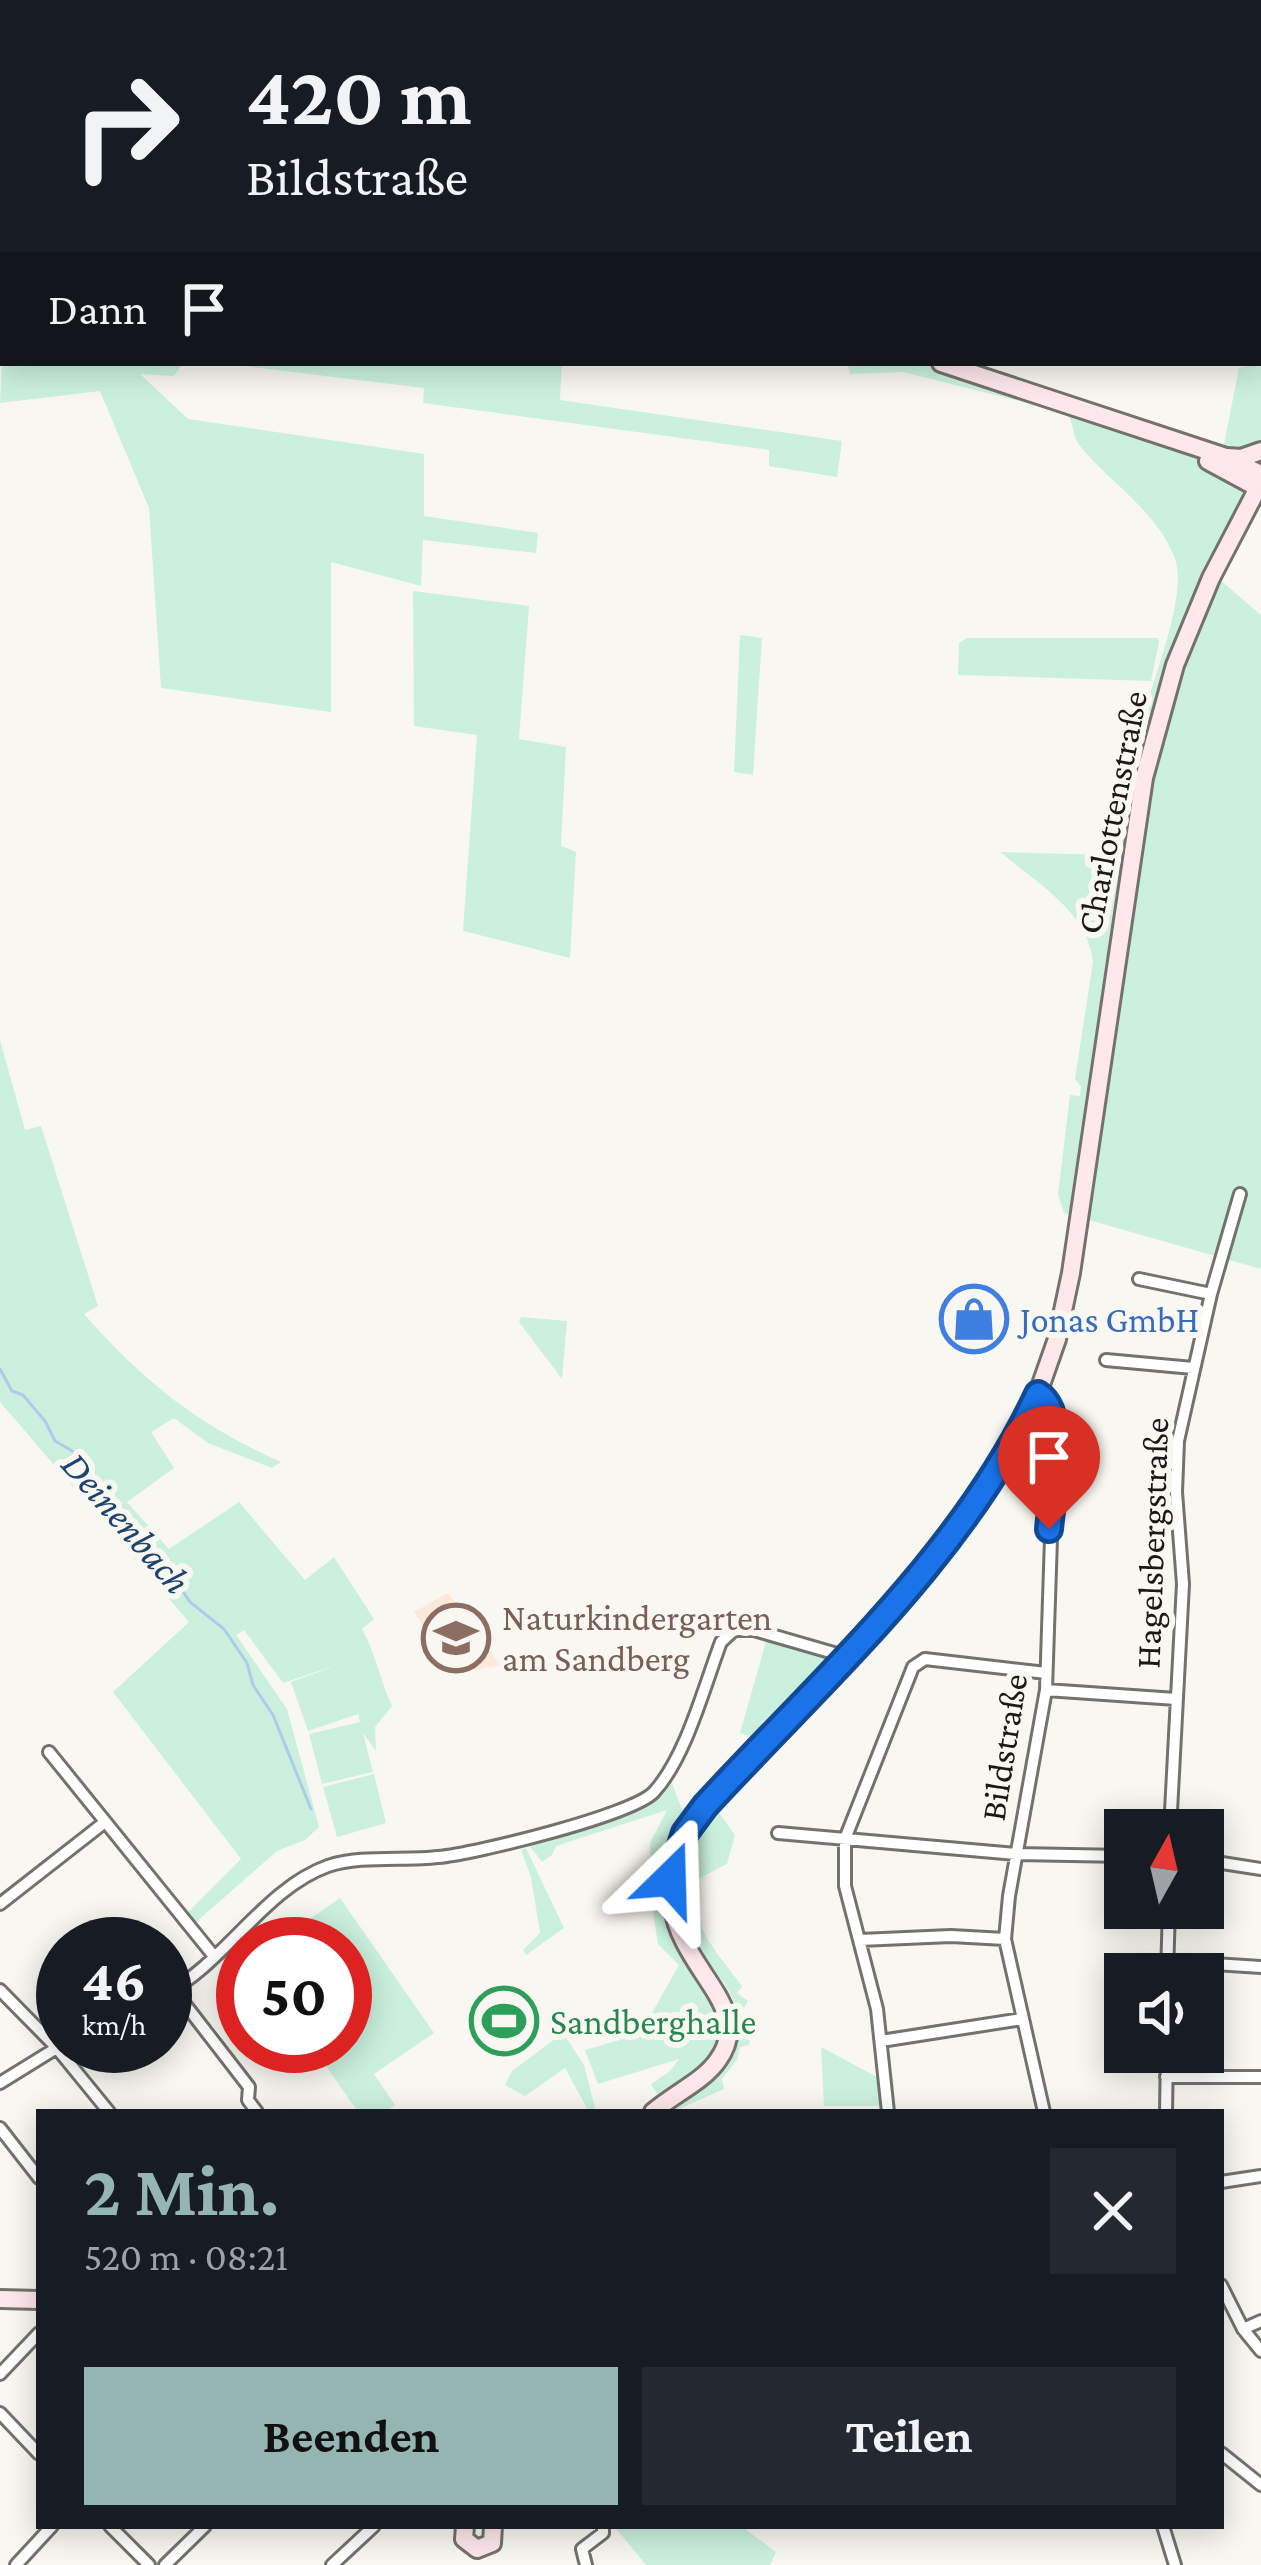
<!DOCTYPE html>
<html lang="de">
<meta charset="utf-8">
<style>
body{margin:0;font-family:"Crimson Pro",serif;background:#242831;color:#f1f3f6;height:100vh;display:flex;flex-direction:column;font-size:45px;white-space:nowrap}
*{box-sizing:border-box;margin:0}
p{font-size:39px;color:#9ea1a6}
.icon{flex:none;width:66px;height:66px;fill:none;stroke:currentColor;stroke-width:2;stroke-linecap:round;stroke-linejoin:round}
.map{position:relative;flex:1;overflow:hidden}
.details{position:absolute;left:36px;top:2109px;width:1188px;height:420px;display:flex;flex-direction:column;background:#171b24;border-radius:0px;box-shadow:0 6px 30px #0003}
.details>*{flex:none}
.hud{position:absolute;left:0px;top:0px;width:1263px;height:366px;box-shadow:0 6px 30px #0003;background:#171b24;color:#f1f3f6;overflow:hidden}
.needle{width:78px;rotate:8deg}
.fabs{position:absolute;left:1104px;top:1809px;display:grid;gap:24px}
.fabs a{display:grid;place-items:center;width:120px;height:120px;border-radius:0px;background:#171b24;box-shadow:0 6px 30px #0003;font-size:60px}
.speed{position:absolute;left:36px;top:1917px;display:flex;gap:24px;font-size:60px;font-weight:700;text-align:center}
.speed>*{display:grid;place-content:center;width:156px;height:156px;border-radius:50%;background:#171b24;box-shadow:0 6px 30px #0003;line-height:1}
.speed small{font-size:30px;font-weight:400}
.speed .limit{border:18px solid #d22;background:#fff;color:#111}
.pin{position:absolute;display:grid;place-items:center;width:102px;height:102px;color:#fff;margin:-123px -51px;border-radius:50% 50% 50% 0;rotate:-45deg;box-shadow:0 0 12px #0007}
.pin .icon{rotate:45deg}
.me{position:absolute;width:132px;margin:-66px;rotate:22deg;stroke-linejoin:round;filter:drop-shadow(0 0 9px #0008)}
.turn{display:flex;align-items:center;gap:42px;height:252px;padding:0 48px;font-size:54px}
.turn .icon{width:156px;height:156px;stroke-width:2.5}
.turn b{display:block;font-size:84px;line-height:102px}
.then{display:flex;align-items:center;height:114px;padding:0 48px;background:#0003;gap:24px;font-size:45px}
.round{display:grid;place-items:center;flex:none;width:126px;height:126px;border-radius:0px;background:#242831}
.head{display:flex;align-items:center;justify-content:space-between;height:204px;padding:0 48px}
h1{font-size:72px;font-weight:700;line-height:90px;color:#94b5b2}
.primary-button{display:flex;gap:24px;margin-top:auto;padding:24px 48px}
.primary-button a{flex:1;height:138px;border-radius:0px;background:#94b5b2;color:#111;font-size:48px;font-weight:700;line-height:138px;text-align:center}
.primary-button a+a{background:#242831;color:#f1f3f6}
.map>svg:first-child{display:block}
.education{fill:#fce9d9}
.green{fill:#cbf1de}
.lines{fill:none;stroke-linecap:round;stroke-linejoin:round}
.stream{stroke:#afcbeb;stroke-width:3}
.street-casing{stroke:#74726d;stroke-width:16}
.secondary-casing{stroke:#74726d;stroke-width:22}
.street{stroke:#fff;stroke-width:10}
.secondary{stroke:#fee8eb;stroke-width:16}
.route-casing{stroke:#114b97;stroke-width:30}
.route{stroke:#1a73e8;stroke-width:21}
.labels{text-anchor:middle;stroke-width:12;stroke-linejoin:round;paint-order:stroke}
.street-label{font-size:36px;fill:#1a1917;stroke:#f9f7f1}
.shop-label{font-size:36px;fill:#366cbe;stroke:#f9f7f1;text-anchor:start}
.education-label{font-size:36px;fill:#785e54;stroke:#f9f7f1;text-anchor:start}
.leisure-label{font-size:36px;fill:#27864d;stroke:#f9f7f1;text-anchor:start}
.water-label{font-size:39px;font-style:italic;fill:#1d436e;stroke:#f9f7f1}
</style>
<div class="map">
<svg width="1261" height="2565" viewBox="0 0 1261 2565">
<rect width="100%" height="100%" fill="#f9f7f1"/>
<!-- education -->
<path class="education" d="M 448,1593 L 500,1665 L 455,1674 L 414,1612 Z"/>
<!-- green -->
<path class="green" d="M 1261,291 L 1261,498 L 1220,580 L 1261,615 L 1261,1269 L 1064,1213 L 1058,1194 L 1070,1095 L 1080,1096 L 1081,1087 L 1075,1079 L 1093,962 C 1088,912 1036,882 1000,852 L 1108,855 C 1121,804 1134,753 1148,702 C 1157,667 1187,593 1175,559 C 1158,512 1110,483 1080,446 C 1072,436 1074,423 1067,413 L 903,372 L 850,374 L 847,363 L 964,363 L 1223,449 L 1239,368 L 1260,363 Z
M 3,340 L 3,363 L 183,363 L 174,376 L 140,374 L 188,419 L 424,454 L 424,516 L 538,533 L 536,553 L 423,540 L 421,586 L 331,562 L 331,712 L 161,688 L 149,508 L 100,391 L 0,403 Z
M 220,363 L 562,363 L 560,400 L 842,441 L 837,477 L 769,466 L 769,450 L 423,403 L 424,388 Z
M 413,591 L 529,606 L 519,739 L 566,747 L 561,846 L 576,852 L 570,958 L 463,931 L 477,735 L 414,726 Z
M 740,635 L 762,638 L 753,775 L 734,772 Z
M 967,638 L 1158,638 L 1159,642 L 1151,681 L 958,675 L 959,643 Z
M 0,1040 L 25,1130 L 41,1126 L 98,1306 L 84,1314 C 144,1382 198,1425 281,1462 L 272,1468 L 208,1443 L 174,1418 L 151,1432 L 174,1468 L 127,1502 L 169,1549 L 239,1502 L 305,1580 L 334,1557 L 374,1619 L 362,1629 C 376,1654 380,1680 392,1706 L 375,1727 L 376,1751 L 363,1733 L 373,1772 L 322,1784 L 309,1734 L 360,1722 L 358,1714 L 308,1731 L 291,1682 L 340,1664 L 283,1683 L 244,1630 L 236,1635 L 287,1709 L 319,1827 L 305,1840 L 277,1851 L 195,1923 L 186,1914 L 241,1859 L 113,1692 L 189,1622 L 0,1402 Z
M 521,1317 L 567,1321 L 562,1379 L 519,1322 Z
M 767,1638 L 825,1654 L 826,1659 L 755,1738 L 740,1733 Z
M 374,1774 L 386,1823 L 337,1837 L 323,1787 Z
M 671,1781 L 682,1809 L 704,1794 C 689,1816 668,1840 663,1867 C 658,1895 664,1924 676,1949 C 692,1984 740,2013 710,2056 C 698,2072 674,2083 657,2094 L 651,2084 L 670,2071 L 679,2059 L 598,2084 L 585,2050 L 640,2034 L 679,1965 L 658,1944 L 654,1919 L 650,1843 L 667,1810 L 556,1846 L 552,1855 L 542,1862 L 528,1844 C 570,1831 649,1820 671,1781 Z
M 712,1809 L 718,1811 L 735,1835 L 727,1864 L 692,1882 C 692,1928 716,1951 742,1986 L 737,1993 L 748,2001 L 743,2010 L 751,2036 L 749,2045 L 740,2047 L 737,2060 L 722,2079 L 724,2089 L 672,2112 L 664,2112 C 702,2086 760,2051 731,1995 C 715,1963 684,1944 680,1906 C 677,1868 693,1840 712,1809 Z
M 526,1848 L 564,1928 L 526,1955 L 523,1950 L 540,1933 L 531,1877 L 521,1850 Z
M 340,1898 L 434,2033 L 374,2074 L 395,2105 L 386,2112 L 358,2112 L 312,2046 L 345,2046 L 345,1944 L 273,1944 Z
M 563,2033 L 584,2065 L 596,2112 L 589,2112 L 565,2068 L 525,2096 L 505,2085 L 512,2071 Z
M 821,2047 L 879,2078 L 883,2106 L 824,2106 Z
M 614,2526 L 741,2526 L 776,2552 L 770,2565 L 646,2565 Z"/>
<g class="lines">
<!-- stream -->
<path class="stream" d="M 0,1369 L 12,1391 L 23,1395 L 45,1421 L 55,1441 L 74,1452 L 80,1472 L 103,1499 L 125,1510 L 139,1547 L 176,1581 L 190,1602 L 224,1629 L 247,1663 L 253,1685 L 273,1715 L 311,1809"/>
<defs>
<path id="street" d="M 487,0 L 496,3
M 80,3 L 81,0
M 182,3 L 183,0
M 285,3 L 285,0
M 523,3 L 523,0
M 702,3 L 702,0
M 807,3 L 807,0
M 1016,3 L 1017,0
M 1139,1279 L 1211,1294
M 1106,1360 L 1193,1368
M 1038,1393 L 1047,1400 L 1055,1417 L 1046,1690 L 1009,1896 L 1005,1939 L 1044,2112
M 1046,1690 L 1176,1699
M 49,1752 L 213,1955
M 1170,1830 L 1183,1584 L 1176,1492 L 1178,1441 L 1211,1294 L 1240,1194
M 778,1833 L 1016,1854 L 1125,1856
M 1203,1860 L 1261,1869
M 0,1904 L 105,1822
M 860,1940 L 951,1936 L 1005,1939
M 1167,1961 L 1261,1967
M 1167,1974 L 1169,1908
M 0,1990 L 56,2047 L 109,2112
M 174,1990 L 249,2087 L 248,2100 L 257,2112
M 165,1994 C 224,1964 265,1888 328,1866 C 360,1855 404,1861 438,1857 C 474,1854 633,1815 654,1792 C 686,1757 704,1687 721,1642 L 734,1630 L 754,1630 L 844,1656
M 881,2041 L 1022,2019
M 1166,2077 L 1261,2077
M 0,2083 L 63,2044
M 888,2112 L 877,2009 L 845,1886 L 845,1839 L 913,1667 L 925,1659 L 1046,1673
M 1166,2112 L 1167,2052
M 0,2128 L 39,2178
M 1221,2182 L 1261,2176
M 1221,2285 L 1243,2329 L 1261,2351
M 1243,2329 L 1261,2321
M 0,2374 L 39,2333
M 0,2413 L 39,2454
M 1221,2453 L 1261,2485
M 110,2526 L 149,2565
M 1163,2526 L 1175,2565
M 16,2565 L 52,2526
M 165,2565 L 205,2526
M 332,2565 L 374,2526
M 586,2565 L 582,2549 L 603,2533 L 603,2526"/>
<path id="secondary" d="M 0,77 L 3,78
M 941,363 L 1223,456 L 1261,474
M 1228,457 L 1241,458 L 1261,451
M 1208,461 L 1258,488
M 653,2112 C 673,2094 703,2082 718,2060 C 771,1986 603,1945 705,1806 L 937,1554 L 978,1502 L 1001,1467 L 1038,1393 L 1057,1339 L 1071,1273 L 1144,778 L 1175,665 L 1211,578 L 1261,482
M 0,2299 L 39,2300
M 465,2526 L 464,2539 L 477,2549 L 492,2543 L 493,2526"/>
</defs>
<!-- street casing -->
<use href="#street" class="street-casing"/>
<!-- secondary casing -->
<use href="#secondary" class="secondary-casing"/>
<!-- street -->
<use href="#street" class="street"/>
<!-- secondary -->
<use href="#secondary" class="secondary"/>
</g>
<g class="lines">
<defs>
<path id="route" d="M 670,1879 L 685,1833 L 705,1806 C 824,1677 963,1555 1038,1394 C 1069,1414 1052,1494 1049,1529"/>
</defs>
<!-- route casing -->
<use href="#route" class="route-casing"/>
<!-- route -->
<use href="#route" class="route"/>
</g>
<!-- icons -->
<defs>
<symbol id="shop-ring" viewBox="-11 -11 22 22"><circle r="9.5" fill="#f9f7f1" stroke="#3f7fe0" stroke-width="1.5"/><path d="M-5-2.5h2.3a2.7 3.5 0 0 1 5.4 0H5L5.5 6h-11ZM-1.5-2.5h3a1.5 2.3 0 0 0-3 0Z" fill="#3f7fe0"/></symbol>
<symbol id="school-ring" viewBox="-11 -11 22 22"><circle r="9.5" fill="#f9f7f1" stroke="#8d6e63" stroke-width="1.5"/><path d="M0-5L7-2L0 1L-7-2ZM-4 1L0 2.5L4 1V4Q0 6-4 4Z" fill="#8d6e63"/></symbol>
<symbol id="stadium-ring" viewBox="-11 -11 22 22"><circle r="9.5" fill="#f9f7f1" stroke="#2e9e5b" stroke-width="1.5"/><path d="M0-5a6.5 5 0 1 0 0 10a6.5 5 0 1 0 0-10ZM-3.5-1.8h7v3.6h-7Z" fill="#2e9e5b"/></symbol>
</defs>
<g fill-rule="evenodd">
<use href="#shop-ring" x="936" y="1281" width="76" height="76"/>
<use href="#school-ring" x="418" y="1600" width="76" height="76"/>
<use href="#stadium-ring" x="466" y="1983" width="76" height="76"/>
</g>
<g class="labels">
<!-- street labels -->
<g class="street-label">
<text transform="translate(1111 812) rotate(-79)" y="13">Charlottenstraße</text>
<text transform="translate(1151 1543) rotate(-88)" y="13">Hagelsbergstraße</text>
<text transform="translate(1003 1747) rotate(-81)" y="13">Bildstraße</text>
</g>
<!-- shop labels -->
<g class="shop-label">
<text x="1020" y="1332">Jonas GmbH</text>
</g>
<!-- education labels -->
<g class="education-label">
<text x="502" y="1630">Naturkindergarten<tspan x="502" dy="41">am Sandberg</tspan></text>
</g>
<!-- leisure labels -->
<g class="leisure-label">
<text x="550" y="2034">Sandberghalle</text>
</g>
<!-- water labels -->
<g class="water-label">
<text transform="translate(127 1522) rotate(49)" y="14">Deinenbach</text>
</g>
</g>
</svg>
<div class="fabs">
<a><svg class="needle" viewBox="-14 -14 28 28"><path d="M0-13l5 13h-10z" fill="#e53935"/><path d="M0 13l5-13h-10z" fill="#9ea1a6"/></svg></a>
<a><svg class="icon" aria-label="sound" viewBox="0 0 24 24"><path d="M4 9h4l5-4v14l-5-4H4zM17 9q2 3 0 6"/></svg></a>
</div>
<div class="speed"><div>46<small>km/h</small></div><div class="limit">50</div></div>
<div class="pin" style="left:1049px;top:1529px;background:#d93025"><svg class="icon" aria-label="arrive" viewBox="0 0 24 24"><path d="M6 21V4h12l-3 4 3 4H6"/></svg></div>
<svg class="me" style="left:670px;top:1879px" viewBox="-20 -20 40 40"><path d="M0-17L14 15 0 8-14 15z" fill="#1a73e8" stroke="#fff" stroke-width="4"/></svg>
<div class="hud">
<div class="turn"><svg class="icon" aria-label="right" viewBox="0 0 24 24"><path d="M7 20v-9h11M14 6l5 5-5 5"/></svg><div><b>420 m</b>Bildstraße</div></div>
<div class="then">Dann<svg class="icon" aria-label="arrive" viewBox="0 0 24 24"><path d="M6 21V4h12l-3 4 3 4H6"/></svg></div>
</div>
<section class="details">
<div class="head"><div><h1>2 Min.</h1><p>520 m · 08:21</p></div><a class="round"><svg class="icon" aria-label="close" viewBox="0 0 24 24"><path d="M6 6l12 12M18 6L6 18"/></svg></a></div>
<div class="primary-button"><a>Beenden</a><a>Teilen</a></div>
</section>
</div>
